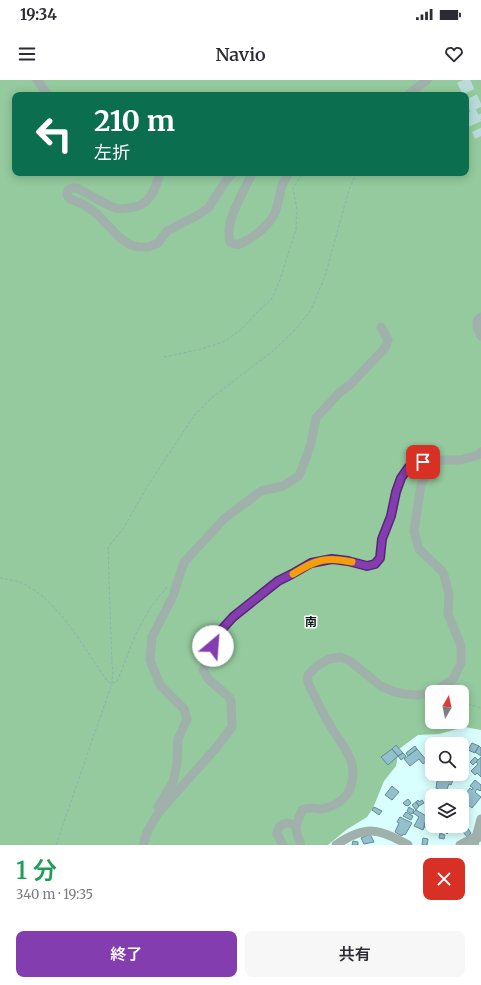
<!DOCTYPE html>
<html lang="ja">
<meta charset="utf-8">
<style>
body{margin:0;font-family:Merriweather,"Noto Sans JP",serif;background:#f7f7f7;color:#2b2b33;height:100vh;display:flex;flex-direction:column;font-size:15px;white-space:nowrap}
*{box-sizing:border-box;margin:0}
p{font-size:13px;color:#7c7c81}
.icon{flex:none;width:22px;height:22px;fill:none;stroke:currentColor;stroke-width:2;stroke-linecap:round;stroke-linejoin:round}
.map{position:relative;height:765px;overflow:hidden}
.details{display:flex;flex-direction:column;background:#fff;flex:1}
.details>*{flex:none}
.guide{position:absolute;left:12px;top:12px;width:457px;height:84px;border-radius:8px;box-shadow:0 2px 10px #0003;background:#0b6e4f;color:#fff;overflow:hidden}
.needle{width:26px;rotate:9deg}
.fabs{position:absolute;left:425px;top:605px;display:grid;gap:8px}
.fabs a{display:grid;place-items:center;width:44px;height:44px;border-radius:8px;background:#fff;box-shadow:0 2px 10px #0003;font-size:20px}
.pin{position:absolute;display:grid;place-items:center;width:34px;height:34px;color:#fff;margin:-17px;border-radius:8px;box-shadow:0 2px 6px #0006}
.me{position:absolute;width:44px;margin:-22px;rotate:27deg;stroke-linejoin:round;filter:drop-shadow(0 0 3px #0008)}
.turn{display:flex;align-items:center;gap:14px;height:84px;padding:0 16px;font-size:18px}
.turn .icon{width:52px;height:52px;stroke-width:2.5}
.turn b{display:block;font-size:28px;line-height:34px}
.round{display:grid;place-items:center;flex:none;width:42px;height:42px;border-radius:8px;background:#f7f7f7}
.overview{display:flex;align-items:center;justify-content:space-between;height:68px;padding:0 16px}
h1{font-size:24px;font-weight:600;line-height:30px;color:#1e9e55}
.primary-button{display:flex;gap:8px;margin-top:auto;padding:8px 16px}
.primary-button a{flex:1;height:46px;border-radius:8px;background:#843daf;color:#fff;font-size:16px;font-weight:600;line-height:46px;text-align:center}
.primary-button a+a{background:#f7f7f7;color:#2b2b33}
.status{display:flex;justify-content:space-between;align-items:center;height:28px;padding:0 20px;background:#fff;direction:ltr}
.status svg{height:11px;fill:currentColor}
header{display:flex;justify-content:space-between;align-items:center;height:52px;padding:0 16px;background:#fff;font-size:18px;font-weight:600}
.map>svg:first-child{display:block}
.forest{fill:#94ca9d;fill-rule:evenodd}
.building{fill:#94bfcc;stroke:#628b97}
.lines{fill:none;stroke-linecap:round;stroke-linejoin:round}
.highway-tunnel{stroke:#b9dcdb;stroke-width:13;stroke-dasharray:13 6;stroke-linecap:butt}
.path{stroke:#90b0af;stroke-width:1;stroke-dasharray:3 2;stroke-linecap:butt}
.minor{stroke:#9fb1aa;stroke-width:9}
.route-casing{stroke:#562872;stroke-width:10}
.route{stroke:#843daf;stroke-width:7}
.slow{stroke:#f59e0b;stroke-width:7}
.labels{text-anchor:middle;stroke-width:3;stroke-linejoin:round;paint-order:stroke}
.quarter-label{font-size:12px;font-weight:bold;fill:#081b1a;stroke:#fff}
</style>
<div class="status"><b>19:34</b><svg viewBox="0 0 49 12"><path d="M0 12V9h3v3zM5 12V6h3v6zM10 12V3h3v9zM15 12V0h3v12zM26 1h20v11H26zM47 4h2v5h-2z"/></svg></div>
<header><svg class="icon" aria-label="menu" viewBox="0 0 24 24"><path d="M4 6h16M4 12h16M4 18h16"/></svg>Navio<svg class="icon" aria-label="heart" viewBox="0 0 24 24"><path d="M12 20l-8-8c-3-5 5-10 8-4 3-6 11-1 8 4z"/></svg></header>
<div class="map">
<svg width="481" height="765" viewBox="0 0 481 765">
<rect width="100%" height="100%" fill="#d8fefd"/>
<!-- forest -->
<path class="forest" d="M 0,0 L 481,0 L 481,650 L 465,647 L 439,654 L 418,655 L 399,669 L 396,686 L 384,701 L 373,728 L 367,737 L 346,750 L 328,765 L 0,765 ZM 15,15 L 466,15 L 466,93 L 15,93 ZM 432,612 L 462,612 L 462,642 L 432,642 Z"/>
<!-- building -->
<path class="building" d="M 472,663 L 479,666 L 475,673 L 468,670 Z
M 396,665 L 403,673 L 398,676 L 392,669 Z
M 415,666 L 417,669 L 408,676 L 406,673 Z
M 479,666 L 481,668 L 481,676 L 475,672 Z
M 392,669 L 398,676 L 388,685 L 381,677 Z
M 417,669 L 427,681 L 423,684 L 419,679 L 410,686 L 404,679 Z
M 403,673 L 406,676 L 401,680 L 398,676 Z
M 475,677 L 478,680 L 473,685 L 470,682 Z
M 481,677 L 481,697 L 477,693 L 475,695 L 471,691 L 478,684 L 476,682 Z
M 430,689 L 432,690 L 432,694 L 435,694 L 436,696 L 434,701 L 427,698 L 430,692 L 428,691 Z
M 463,691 L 467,695 L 464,699 L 459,696 L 462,694 Z
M 438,694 L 452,698 L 451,700 L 453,700 L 451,705 L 449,704 L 445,714 L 438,711 L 438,709 L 436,708 Z
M 475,700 L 481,705 L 481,710 L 480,711 L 477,709 L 475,712 L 481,717 L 472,728 L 463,721 L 467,717 L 465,714 L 470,708 L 472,710 L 473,708 L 470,706 Z
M 392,706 L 399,712 L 392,720 L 385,715 Z
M 431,713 L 435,716 L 432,716 L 432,719 L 428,716 Z
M 408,719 L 411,723 L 408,726 L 405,725 L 403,723 Z
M 418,720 L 419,722 L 422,720 L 424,723 L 419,726 L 416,722 Z
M 416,722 L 419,726 L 416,730 L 412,725 Z
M 432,722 L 432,738 L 426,734 L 430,728 L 428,726 Z
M 374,727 L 382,731 L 379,735 L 372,730 Z
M 409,727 L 414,730 L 412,734 L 407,731 Z
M 416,730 L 428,737 L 423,750 L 414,746 L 419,737 L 413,733 Z
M 406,732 L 413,736 L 411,740 L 403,736 Z
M 400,737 L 412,743 L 405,755 L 403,754 L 402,756 L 395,752 L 399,743 L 397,742 Z
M 425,742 L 430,743 L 429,748 L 424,747 Z
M 464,743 L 471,753 L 467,757 L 460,748 Z
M 445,746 L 455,746 L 447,754 L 442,749 Z
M 440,753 L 445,755 L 444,759 L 439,758 Z
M 370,754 L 374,762 L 364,764 L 361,758 Z
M 423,758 L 428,759 L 427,765 L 422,765 Z
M 353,761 L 358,762 L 358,765 L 352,765 Z"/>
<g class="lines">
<!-- highway-tunnel -->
<path class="highway-tunnel" d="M 463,0 L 481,39
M 470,32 L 481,56"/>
<!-- path -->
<path class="path" d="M 164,277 L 201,269 L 223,262 L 242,249 L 255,234 L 271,220 L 280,200 L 296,149 L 297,130 L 293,108 L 303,93
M 0,498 C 8,500 17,500 24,504 C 60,522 85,570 108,602 L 112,603 L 117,602 L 135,556 L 150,528 L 167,507
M 457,605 L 460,612
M 462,617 L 465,623 L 481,628
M 56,765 L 112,603 L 113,590 L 112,584 L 108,467 L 123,449 L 147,407 L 193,337 L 210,319 L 273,271 L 294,251 L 311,230 L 325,196 L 345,124 L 350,107 L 357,93"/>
<!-- minor -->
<path class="minor" d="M 37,0 L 48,15
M 408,15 L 427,0
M 160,93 C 155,111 149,127 128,128 C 123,129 117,129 113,127 C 100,122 89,114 77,108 L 72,108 L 68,110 L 67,115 L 70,119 L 83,124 L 97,134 L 120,158 L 129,164 L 138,167 L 148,167 L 158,163 L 167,151 L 200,134 L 209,127 L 227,99 L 233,93
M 252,93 C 244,113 224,140 230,162 C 238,167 241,163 249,159 C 259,153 272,142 276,130 C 281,115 279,106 289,93
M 481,237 L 477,241 L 477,246 L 481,256
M 158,727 L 173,702 L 177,684 L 178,659 L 187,639 L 184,629 L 160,605 L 150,580 L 152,557 L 173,516 L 184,482 L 225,438 L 261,411 L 283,406 L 299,396 L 311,364 L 316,338 L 340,312 L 351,304 L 385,268 L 388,260 L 381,247
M 143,765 L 148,750 L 159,732 L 216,668 L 232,647 L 231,621 L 228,616 L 209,600 L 203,590 L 210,574 L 215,557 L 223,547 L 233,537 L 278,501 L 292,494 L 311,483 L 332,479 L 348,481 L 367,486 L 375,484 L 380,478 L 382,459 L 391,436 L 396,412 L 401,398 L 408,388 L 423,382 L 432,382 L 444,380 L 460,380 L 478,375 L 481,372
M 283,765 L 277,754 L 279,747 C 285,742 288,742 296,746
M 301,765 C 294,748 295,748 302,730 C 312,725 314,730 322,729 C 327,728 335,725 339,722 C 346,718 350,710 352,702 C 357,680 342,665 331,647 C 325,638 320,627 315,617 C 312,610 306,603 308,595 L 317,586 L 329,579 L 341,577 L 350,581 L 381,606 L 395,612 L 405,614 L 418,615 L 428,613 L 438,609 L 453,599 L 461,583 L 461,566 L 448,534 L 449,514 L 443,492 L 419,469 L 414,451 L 421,405 L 432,382
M 336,765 C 365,745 379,748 408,765
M 460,765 L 475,757 L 478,758
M 474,765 L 481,739"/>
</g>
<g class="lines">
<defs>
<path id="route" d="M 213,566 L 215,557 L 233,537 L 278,501 L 292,494 L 311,483 L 332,479 L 348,481 L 367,486 L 375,484 L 380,478 L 382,459 L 391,436 L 396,412 L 401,398 L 408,388 L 423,382"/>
</defs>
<!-- route casing -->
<use href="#route" class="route-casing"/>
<!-- route -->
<use href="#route" class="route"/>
<!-- slow -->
<path class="slow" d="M 293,494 C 315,480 327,476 352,482"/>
</g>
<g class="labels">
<!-- quarter labels -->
<g class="quarter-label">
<text x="311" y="546">南</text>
</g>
</g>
</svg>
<div class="fabs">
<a><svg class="needle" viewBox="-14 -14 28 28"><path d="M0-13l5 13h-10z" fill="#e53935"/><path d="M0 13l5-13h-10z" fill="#7c7c81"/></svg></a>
<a><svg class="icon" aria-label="search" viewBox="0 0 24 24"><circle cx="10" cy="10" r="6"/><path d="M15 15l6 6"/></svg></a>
<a><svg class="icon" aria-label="layers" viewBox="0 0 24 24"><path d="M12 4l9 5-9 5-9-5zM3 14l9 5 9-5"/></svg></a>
</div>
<div class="pin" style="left:423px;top:382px;background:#d93025"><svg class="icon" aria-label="arrive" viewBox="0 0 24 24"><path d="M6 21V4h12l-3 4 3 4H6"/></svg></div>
<svg class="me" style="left:213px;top:566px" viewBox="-20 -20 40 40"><circle r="19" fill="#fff"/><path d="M0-13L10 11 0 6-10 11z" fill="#843daf"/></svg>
<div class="guide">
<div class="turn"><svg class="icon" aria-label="left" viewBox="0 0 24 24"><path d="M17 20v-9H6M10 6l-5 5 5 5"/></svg><div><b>210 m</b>左折</div></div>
</div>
</div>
<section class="details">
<div class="overview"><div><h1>1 分</h1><p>340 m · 19:35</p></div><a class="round" style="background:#d93025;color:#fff"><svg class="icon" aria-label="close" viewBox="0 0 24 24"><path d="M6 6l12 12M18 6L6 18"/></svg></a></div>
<div class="primary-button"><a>終了</a><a>共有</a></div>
</section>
